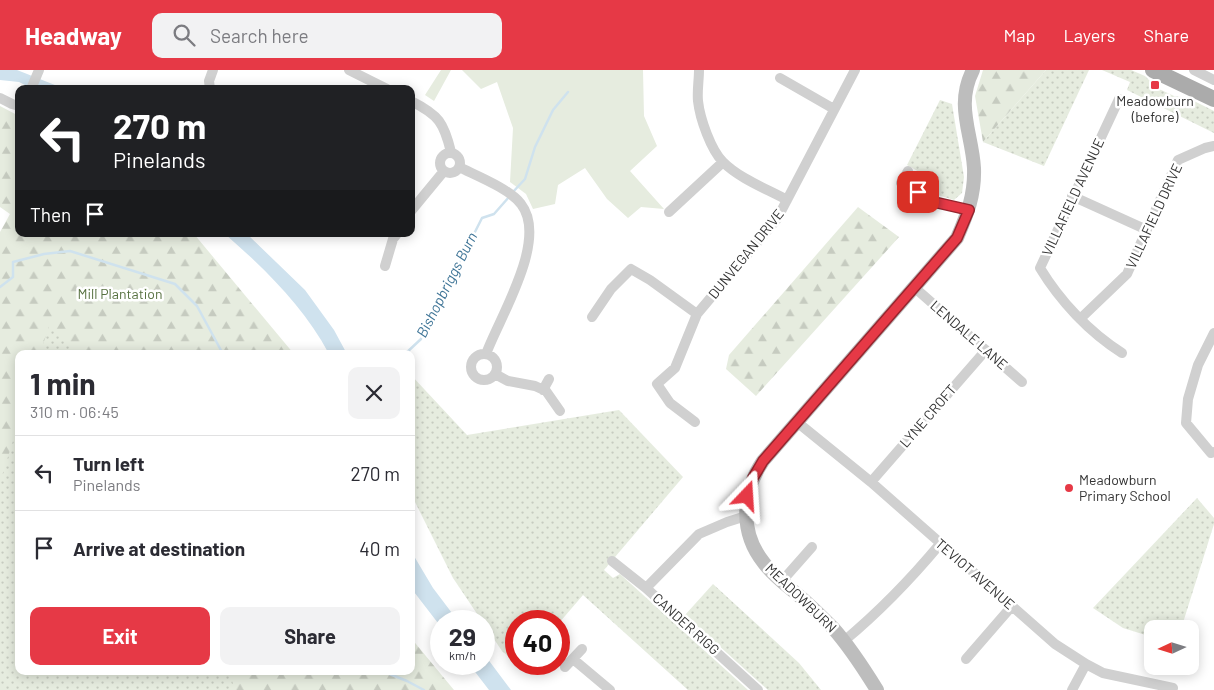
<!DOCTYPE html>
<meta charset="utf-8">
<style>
body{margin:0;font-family:Barlow,sans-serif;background:#f2f2f3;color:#2b2b33;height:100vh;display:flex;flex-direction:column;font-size:19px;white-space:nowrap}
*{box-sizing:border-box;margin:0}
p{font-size:16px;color:#7c7c81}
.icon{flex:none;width:28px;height:28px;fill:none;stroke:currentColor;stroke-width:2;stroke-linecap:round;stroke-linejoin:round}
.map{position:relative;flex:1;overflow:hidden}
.sheet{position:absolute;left:15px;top:280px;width:400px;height:325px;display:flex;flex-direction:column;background:#fff;border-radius:10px;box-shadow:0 2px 12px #0003}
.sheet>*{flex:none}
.top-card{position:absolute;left:15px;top:15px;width:400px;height:152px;border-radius:10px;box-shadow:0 2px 12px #0003;background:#202124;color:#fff;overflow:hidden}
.needle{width:32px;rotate:266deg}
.fabs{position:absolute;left:1144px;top:550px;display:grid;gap:10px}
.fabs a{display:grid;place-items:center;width:55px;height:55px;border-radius:10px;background:#fff;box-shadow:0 2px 12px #0003;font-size:25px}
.speed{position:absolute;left:430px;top:540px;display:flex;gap:10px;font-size:25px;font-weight:700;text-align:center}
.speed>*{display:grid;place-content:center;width:65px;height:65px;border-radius:50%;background:#fff;box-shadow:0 2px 12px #0003;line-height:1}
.speed small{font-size:12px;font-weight:400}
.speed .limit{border:8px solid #d22;background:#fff;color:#111}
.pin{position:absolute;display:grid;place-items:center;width:42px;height:42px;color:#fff;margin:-21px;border-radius:10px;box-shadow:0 2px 8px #0006}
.me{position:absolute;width:55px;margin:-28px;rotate:20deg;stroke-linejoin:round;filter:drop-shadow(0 0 4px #0008)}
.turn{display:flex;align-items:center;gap:18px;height:105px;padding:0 15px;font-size:22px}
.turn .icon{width:65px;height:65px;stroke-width:2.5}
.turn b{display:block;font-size:35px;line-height:42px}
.then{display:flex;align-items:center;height:48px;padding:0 15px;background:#0003;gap:10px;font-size:19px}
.round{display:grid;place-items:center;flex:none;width:52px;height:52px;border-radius:10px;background:#f2f2f3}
.headline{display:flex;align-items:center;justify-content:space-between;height:85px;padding:0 15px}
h1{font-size:30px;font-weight:700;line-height:38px}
.action{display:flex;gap:10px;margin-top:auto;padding:10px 15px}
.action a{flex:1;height:58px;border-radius:10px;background:#e63946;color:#fff;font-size:20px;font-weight:700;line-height:58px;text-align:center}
.action a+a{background:#f2f2f3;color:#2b2b33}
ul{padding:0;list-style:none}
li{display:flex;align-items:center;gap:15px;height:75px;padding:0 15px;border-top:1px solid #e1e1e2}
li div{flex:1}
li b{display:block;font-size:19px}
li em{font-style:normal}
header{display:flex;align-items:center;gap:30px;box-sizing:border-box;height:70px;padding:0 25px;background:#e63946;color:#fff}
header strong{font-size:24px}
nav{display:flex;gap:28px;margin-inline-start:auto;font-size:18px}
.search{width:350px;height:45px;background:#f2f2f3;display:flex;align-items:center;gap:12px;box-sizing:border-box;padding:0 18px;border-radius:10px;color:#7c7c81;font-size:19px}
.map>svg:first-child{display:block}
.grass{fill:url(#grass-dots)}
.forest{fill:url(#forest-firs)}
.park{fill:#e6ecdf}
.water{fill:#cfe2ee}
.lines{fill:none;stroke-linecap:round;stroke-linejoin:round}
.stream{stroke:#cfe2ee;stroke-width:2.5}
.street{stroke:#d0d0d0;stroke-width:10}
.secondary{stroke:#bdbdbd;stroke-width:14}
.primary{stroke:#ababab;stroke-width:16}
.route-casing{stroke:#96252e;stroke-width:12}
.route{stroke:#e63946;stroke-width:9}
.poi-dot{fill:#e63946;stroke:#fff;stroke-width:2}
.labels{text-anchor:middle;stroke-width:5;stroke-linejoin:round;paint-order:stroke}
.poi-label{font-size:14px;fill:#333;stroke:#fff}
.street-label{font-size:14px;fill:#333;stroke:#fff}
.park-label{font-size:14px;fill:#56703f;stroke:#fff}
.water-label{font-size:15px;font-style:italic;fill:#3f7597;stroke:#fff}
</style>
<header>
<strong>Headway</strong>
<div class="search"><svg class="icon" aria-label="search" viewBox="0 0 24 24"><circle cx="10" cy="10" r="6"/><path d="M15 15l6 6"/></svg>Search here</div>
<nav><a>Map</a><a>Layers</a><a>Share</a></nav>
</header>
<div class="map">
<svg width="1214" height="620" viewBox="0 0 1214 620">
<defs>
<pattern id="grass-dots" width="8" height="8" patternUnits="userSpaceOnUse" patternTransform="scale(1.25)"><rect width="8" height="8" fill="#e6ecdf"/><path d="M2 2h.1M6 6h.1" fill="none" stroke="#c6cbc0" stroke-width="1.8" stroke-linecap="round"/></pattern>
<pattern id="forest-firs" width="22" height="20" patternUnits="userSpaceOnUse" patternTransform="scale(1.25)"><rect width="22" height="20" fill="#e6ecdf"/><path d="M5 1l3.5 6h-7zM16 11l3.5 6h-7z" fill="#c6cbc0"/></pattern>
</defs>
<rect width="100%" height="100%" fill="#fff"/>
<!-- grass -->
<path class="grass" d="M 1046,0 L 1089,0 L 1044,96 L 983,72 Z
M 1102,0 L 1131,0 L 1145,6 L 1157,18 L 1174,26 L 1188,28 L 1214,41 L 1214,63 L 1127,20 L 1130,12 Z
M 940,30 L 952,34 L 964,107 L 962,123 L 954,130 L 931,123 L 916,113 L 921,103 L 907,95 Z
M 50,254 L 85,284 L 19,284 L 19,601 L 260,601 L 267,620 L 0,620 L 0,284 Z
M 411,305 L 467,365 L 619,340 L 683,407 L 604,500 L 613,508 L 620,504 L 748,620 L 688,620 L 583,525 L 559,553 L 559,551 L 516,551 L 516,593 L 502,581 L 453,508 L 411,424 Z
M 1197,428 L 1214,448 L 1214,454 L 1181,559 L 1152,559 L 1152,567 L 1123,558 L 1093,538 Z
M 713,514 L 799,593 L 821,620 L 768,620 L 685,545 Z"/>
<!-- forest -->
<path class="forest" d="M 983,0 L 1046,0 L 983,72 L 975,26 Z
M 0,36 L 19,46 L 19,71 L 17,74 L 19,75 L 19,164 L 194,164 L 294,284 L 77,284 L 49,256 L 40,284 L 19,284 L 19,352 L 0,412 L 0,162 L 10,144 L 0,137 Z
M 858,137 L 899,167 L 756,326 L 726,299 L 729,285 Z
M 411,568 L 454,620 L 235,620 L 229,601 L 411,601 Z"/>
<!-- park -->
<path class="park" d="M 441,0 L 451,0 L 434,31 L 425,25 Z
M 462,0 L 643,0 L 644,46 L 657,76 L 630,101 L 664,139 L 641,137 L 628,148 L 607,129 L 585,98 L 558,115 L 555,134 L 533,139 L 526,124 L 510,112 L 513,58 L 497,12 L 481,19 Z"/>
<!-- water -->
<path class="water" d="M 0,0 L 17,0 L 65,19 L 33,19 L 19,12 L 0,10 Z
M 225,164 L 247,164 L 305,220 L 334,260 L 347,284 L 329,284 C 304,237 265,199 225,164 Z
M 411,481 L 433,518 L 458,551 L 441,551 L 441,557 L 411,518 Z
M 484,584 L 511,620 L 489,620 L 469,594 L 484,594 Z"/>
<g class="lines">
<!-- stream -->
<path class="stream" d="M 512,123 L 525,109 L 535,77 L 553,40 L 568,22
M 0,217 L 13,207 L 13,192 L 44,184 L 70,181 L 175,214 L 197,236 L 223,284
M 405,284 L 421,269 L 482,148 L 494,144 L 509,127
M 382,601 L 407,611 L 424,620"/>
<!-- street -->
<path class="street" d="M 349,0 L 387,19
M 699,0 C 699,10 697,21 698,31 C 700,49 711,80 723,92 C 740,109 767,119 787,130
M 1194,0 L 1214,10
M 780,8 L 834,39
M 31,19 L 39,0
M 210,19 L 209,11 L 213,0
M 0,28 L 12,34 L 19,36
M 1119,29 L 1040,198 C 1060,231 1089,262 1122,283
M 411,31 C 439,45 444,53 451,82
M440 93a10 10 0 1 1 20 0a10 10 0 1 1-20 0Z
M 459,97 C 477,106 510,119 521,134 C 549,170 499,248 486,284
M 908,101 L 901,113 L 934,132 L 969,141
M 1072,126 L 1147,160
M 411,141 L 444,101
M 669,142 L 723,92
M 385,196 L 393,169 L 397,164
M 915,218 L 1022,312
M 592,247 L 611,219 L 631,199 L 650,210 L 697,244
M 1080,249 L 1127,204 L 1178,90 L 1205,78 L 1214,76
M 1214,263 L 1198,295 L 1188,329 L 1186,353 L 1211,383 L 1214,382
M471 297a13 13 0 1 1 26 0a13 13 0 1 1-26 0Z
M 495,304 L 508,311 L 535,316 L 546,321 L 560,341
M 543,320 L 549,309
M 695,352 L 670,333 L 657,314 L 675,298 L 697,244 L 777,149 L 855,0
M 797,352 L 871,412 L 1055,574 L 1086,594 L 1103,603 L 1173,618
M 871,412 L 986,280
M 612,491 L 646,518 L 758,620
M 782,511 L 812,477
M 646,518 L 699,464 L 727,452 L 746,446
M 844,571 C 880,541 910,510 940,474
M 573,589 L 610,620
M 966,589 L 1012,536
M 565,597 L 582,579
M 1072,620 L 1086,594"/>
<!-- secondary -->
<path class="secondary" d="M 877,620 C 864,599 850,577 833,558 C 824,549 815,540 806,532 C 792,519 775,508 764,493 C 739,462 742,422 763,391 L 957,168 C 967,145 975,125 974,98 C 972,63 955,35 973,0"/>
<!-- primary -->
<path class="primary" d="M 1153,0 L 1214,29"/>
</g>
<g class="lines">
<defs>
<path id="route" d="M 747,426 L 753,408 L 763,391 L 957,168 L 969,140 L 934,132 L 918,122"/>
</defs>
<!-- route casing -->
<use href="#route" class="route-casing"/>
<!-- route -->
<use href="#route" class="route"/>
</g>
<!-- markers -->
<g class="poi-dot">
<rect x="1150" y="10" width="10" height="10" rx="2.5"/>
<circle cx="1069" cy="418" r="5"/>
</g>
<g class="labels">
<!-- poi labels -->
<g class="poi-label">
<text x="1155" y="36">Meadowburn<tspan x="1155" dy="16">(before)</tspan></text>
<text x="1079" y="415" text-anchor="start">Meadowburn<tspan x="1079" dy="16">Primary School</tspan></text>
</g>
<!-- street labels -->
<g class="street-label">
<text transform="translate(1073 127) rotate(-65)" y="5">VILLAFIELD AVENUE</text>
<text transform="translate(1154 146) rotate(-65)" y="5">VILLAFIELD DRIVE</text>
<text transform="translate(746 184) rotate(-51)" y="5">DUNVEGAN DRIVE</text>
<text transform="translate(969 265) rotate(41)" y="5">LENDALE LANE</text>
<text transform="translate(928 346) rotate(-49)" y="5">LYNE CROFT</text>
<text transform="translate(975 504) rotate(41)" y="5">TEVIOT AVENUE</text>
<text transform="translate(801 528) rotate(44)" y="5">MEADOWBURN</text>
<text transform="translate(686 554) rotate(42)" y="5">CANDER RIGG</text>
</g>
<!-- park labels -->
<g class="park-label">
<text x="120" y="229">Mill Plantation</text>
</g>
<!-- water labels -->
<g class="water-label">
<text transform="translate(447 215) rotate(-63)" y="5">Bishopbriggs Burn</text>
</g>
</g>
</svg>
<div class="fabs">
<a><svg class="needle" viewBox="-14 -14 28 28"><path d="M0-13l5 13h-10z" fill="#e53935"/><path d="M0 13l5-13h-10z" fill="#7c7c81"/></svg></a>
</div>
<div class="speed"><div>29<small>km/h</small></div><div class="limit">40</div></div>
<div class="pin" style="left:918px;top:122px;background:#d93025"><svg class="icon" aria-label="arrive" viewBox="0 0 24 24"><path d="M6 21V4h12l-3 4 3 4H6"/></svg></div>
<svg class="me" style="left:747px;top:426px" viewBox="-20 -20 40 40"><path d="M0-17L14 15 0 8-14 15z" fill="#e63946" stroke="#fff" stroke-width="4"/></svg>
<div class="top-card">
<div class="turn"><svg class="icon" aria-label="left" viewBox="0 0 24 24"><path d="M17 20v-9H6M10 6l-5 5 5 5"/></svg><div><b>270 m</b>Pinelands</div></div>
<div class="then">Then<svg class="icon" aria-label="arrive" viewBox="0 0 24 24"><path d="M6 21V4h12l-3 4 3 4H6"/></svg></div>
</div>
<section class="sheet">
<div class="headline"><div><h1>1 min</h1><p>310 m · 06:45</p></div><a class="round"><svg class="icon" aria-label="close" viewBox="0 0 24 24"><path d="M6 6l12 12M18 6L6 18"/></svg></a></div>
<ul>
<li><svg class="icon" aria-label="left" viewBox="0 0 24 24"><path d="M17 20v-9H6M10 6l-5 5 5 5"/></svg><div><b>Turn left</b><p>Pinelands</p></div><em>270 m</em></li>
<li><svg class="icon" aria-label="arrive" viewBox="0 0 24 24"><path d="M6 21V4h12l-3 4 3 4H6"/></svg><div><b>Arrive at destination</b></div><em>40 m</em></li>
</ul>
<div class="action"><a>Exit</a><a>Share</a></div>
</section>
</div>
